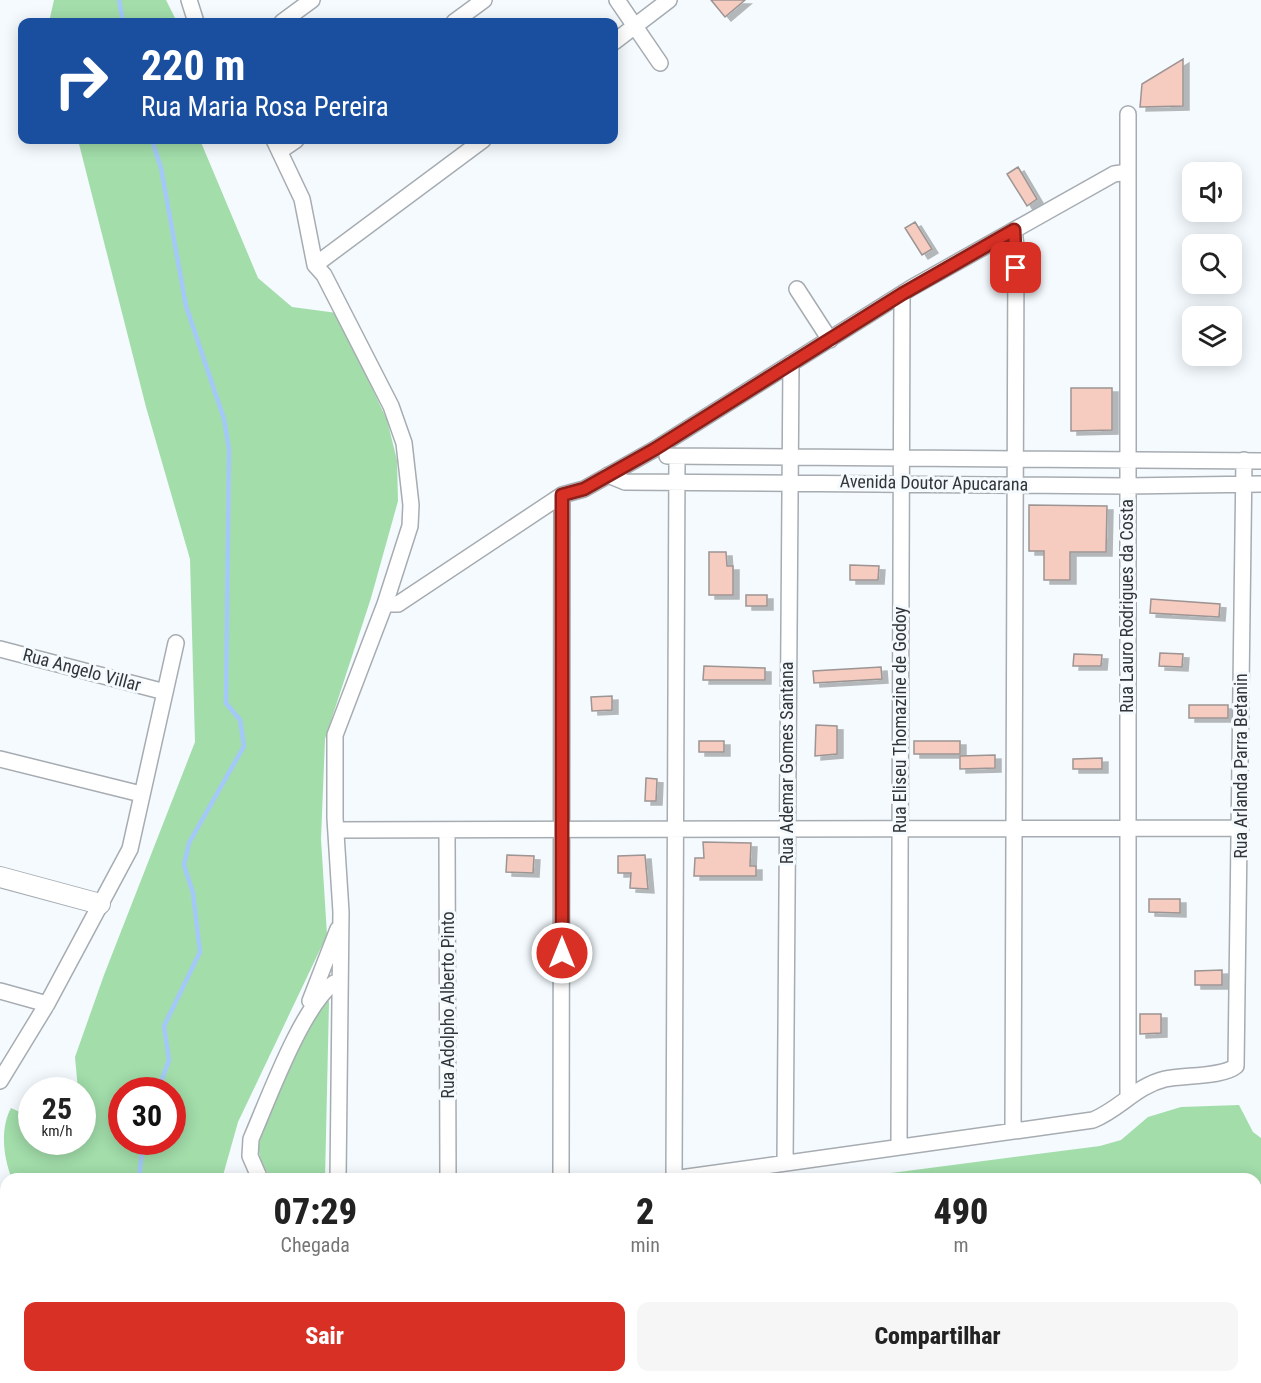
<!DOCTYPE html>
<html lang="pt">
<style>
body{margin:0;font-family:"Roboto Condensed",sans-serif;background:#f6f6f6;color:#222;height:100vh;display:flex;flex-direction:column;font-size:22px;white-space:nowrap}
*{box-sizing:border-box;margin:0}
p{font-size:20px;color:#767676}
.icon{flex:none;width:33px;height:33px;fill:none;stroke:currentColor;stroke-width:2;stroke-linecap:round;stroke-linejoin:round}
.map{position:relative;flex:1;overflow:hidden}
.drawer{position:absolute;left:0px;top:1173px;width:1262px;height:210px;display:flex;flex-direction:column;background:#fff;border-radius:18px 18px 0 0;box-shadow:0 3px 15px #0003}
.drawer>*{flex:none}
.top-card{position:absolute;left:18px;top:18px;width:600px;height:126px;border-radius:12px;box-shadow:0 3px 15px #0003;background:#1a4fa0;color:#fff;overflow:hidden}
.fabs{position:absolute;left:1182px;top:162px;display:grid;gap:12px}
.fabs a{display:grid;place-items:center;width:60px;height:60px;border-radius:12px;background:#fff;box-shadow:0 3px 15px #0003;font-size:30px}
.speed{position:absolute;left:18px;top:1077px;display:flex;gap:12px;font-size:30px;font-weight:700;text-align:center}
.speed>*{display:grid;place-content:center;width:78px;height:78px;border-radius:50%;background:#fff;box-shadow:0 3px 15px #0003;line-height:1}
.speed small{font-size:15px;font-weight:400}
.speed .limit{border:9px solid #d22;background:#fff;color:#111}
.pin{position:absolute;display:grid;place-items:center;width:51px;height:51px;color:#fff;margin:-26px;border-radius:12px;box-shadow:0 3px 9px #0006}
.me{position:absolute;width:66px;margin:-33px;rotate:0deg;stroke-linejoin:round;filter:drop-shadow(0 0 4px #0008)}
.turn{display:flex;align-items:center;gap:21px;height:126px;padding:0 24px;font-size:27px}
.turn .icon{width:78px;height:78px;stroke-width:2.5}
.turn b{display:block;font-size:42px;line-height:51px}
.eta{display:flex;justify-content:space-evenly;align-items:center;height:102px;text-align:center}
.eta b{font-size:36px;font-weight:800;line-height:42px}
.cta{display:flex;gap:12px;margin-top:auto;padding:12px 24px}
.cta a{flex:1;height:69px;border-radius:12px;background:#d93025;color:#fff;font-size:24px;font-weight:800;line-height:69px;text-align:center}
.cta a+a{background:#f6f6f6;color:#222}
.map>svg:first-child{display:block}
.green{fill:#a2ddaa;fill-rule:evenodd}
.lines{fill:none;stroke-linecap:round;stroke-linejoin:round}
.stream{stroke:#a4c9f8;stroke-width:4.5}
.building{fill:#f6cbc0;stroke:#9d9593;stroke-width:1.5;filter:url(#shadow)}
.minor-casing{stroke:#a6acb1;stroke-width:18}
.tertiary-casing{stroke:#a6acb1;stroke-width:22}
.minor{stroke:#fff;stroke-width:15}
.tertiary{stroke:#fff;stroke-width:20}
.route-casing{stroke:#8d1f18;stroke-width:15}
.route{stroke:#d93025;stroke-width:10}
.labels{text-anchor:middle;stroke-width:6;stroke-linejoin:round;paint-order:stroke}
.street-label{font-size:18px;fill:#333638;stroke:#f4fafe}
</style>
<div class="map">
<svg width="1261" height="1383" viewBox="0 0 1261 1383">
<defs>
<filter id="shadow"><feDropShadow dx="6" dy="4" stdDeviation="0" flood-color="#0004"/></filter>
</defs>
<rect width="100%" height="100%" fill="#f4fafe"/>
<!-- green -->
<path class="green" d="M 54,0 L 166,0 L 177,22 L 49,22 Z
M 78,140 L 200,140 L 258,278 L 292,307 L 337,313 L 387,420 L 397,460 L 398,501 L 371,598 L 325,739 L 321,839 L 327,935 L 238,1122 L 222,1179 L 12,1179 C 3,1156 0,1129 11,1108 L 31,1117 L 32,1142 L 82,1142 L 82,1090 L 78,1090 L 75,1057 L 104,975 L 195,742 L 190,559 L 146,407 ZM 122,1090 L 172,1090 L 172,1142 L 122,1142 Z
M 317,999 L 328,999 L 329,1002 L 325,1179 L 271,1179 L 260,1160 L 258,1143 Z
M 1239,1105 L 1253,1132 L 1261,1138 L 1261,1383 L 1249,1383 L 1246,1377 L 1256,1377 L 1256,1179 L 845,1179 L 1100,1146 L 1121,1140 L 1148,1117 L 1181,1107 Z
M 6,1238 L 6,1377 L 917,1377 L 908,1383 L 0,1383 L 0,1243 Z"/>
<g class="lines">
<!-- stream -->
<path class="stream" d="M 119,0 L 123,22
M 152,140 L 161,168 L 186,306 L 224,419 L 229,449 L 226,703 L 240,720 L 244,746 L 189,843 L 184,865 L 193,893 L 200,952 L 164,1026 L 169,1060 L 158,1090
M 139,1179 L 143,1142
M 1256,1298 L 1261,1296
M 29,1383 L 34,1377"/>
</g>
<!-- building -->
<path class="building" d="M 711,0 L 745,0 L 725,17 Z
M 1183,59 L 1183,106 L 1140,107 L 1142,84 Z
M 1018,167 L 1037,199 L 1027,206 L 1007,174 Z
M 915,222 L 932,249 L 922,255 L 905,228 Z
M 1071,388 L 1112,388 L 1112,430 L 1071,431 Z
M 1029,505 L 1107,506 L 1106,552 L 1070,552 L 1070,580 L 1044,580 L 1044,551 L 1029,551 Z
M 709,552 L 726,552 L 727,566 L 733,566 L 733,595 L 709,595 Z
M 850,565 L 879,566 L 878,580 L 850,580 Z
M 746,595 L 767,595 L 767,606 L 746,606 Z
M 1151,599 L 1220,604 L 1219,617 L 1150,613 Z
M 1160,653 L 1183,654 L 1182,667 L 1159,666 Z
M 1074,654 L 1102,655 L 1101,666 L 1073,666 Z
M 704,666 L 765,668 L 765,680 L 703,680 Z
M 881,667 L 882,679 L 814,683 L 813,671 Z
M 612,696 L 612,710 L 592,711 L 591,697 Z
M 1189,705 L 1228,705 L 1228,718 L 1189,718 Z
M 816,725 L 837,726 L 837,754 L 815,756 Z
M 699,741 L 724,741 L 724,752 L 699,752 Z
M 914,741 L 960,741 L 960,754 L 914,754 Z
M 995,755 L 995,768 L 960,769 L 960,756 Z
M 1102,758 L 1102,769 L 1073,769 L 1073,759 Z
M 646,778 L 657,779 L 656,801 L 645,801 Z
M 703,842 L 751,843 L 750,866 L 756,866 L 756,876 L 694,876 L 695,858 L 704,858 Z
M 507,855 L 534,856 L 533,873 L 506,872 Z
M 645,855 L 648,889 L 630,888 L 631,873 L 618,873 L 618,856 Z
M 1149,899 L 1180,899 L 1180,913 L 1149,912 Z
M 1222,970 L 1222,985 L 1195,985 L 1195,971 Z
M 1140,1014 L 1161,1014 L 1161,1033 L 1140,1034 Z"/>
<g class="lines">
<defs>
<path id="minor" d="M 189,0 L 196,22
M 617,0 L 660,63
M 282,22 L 312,0
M 454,22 L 484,0
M 614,42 L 669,0
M 274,140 L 302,199 L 315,265 L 324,275 L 391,406 L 404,443 L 411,505 L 410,526 L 385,604 L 335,735 L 335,818 L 341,912 L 338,1179
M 280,151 L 296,140
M 315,265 L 483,140
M 797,289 L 830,340
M 667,456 L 1261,461
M 608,475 L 625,482 L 1126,486 L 1261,484
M 385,604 L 398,604 L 562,495 L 584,489 L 655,449 L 911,288 L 1114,174 L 1128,172
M 0,649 L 165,692
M 0,759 L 141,794
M 336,830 L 1241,828
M 447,831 L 448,1179
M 0,991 L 47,1004
M 310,1001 L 338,929
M 0,1081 L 47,1004 L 130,849 L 176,643
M 1128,1098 L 1128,114
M 1013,1131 L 1016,246 L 1014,230
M 899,1146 L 902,294
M 785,1163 L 791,363
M 260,1179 L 250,1156 L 251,1139 C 268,1100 302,1006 334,983 L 338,984 L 340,991
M 561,1179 L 562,495
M 673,1179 L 1093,1120 C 1120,1109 1136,1086 1165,1079 C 1184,1075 1223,1077 1236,1066 L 1244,460
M 674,1179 L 677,458"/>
<path id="tertiary" d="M 0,877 L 100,904"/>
</defs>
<!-- minor casing -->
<use href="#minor" class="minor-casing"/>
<!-- tertiary casing -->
<use href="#tertiary" class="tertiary-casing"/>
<!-- minor -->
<use href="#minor" class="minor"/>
<!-- tertiary -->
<use href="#tertiary" class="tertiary"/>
</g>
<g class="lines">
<defs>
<path id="route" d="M 562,953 L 562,495 L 584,489 L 655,449 L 902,294 L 1014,230 L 1016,268"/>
</defs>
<!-- route casing -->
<use href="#route" class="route-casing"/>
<!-- route -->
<use href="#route" class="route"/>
</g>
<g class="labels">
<!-- street labels -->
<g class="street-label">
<text transform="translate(934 483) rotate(1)" y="6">Avenida Doutor Apucarana</text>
<text transform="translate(1127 606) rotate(-90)" y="6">Rua Lauro Rodrigues da Costa</text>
<text transform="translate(82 670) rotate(15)" y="6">Rua Angelo Villar</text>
<text transform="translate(900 720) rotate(-90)" y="6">Rua Eliseu Thomazine de Godoy</text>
<text transform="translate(787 763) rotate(-90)" y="6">Rua Ademar Gomes Santana</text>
<text transform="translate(1241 766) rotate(-90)" y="6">Rua Arlanda Parra Betanin</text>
<text transform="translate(448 1005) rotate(-90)" y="6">Rua Adolpho Alberto Pinto</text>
</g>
</g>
</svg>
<div class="fabs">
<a><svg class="icon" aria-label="sound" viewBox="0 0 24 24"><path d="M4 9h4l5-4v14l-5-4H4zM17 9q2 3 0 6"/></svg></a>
<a><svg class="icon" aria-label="search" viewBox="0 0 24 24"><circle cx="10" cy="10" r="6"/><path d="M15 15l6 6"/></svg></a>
<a><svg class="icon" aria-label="layers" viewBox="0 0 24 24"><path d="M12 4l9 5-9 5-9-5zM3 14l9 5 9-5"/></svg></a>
</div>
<div class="speed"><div>25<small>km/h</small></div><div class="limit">30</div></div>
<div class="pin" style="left:1016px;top:268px;background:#d93025"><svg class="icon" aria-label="arrive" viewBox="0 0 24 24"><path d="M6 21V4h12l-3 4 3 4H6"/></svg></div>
<svg class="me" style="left:562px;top:953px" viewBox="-20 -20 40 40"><circle r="17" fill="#d93025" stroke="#fff" stroke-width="3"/><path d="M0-11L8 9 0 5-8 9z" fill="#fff"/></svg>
<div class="top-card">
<div class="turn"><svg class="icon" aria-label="right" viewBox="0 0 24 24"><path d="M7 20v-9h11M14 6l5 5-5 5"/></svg><div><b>220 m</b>Rua Maria Rosa Pereira</div></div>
</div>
<section class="drawer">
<div class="eta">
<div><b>07:29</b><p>Chegada</p></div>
<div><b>2</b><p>min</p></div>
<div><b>490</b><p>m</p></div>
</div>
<div class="cta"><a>Sair</a><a>Compartilhar</a></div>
</section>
</div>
